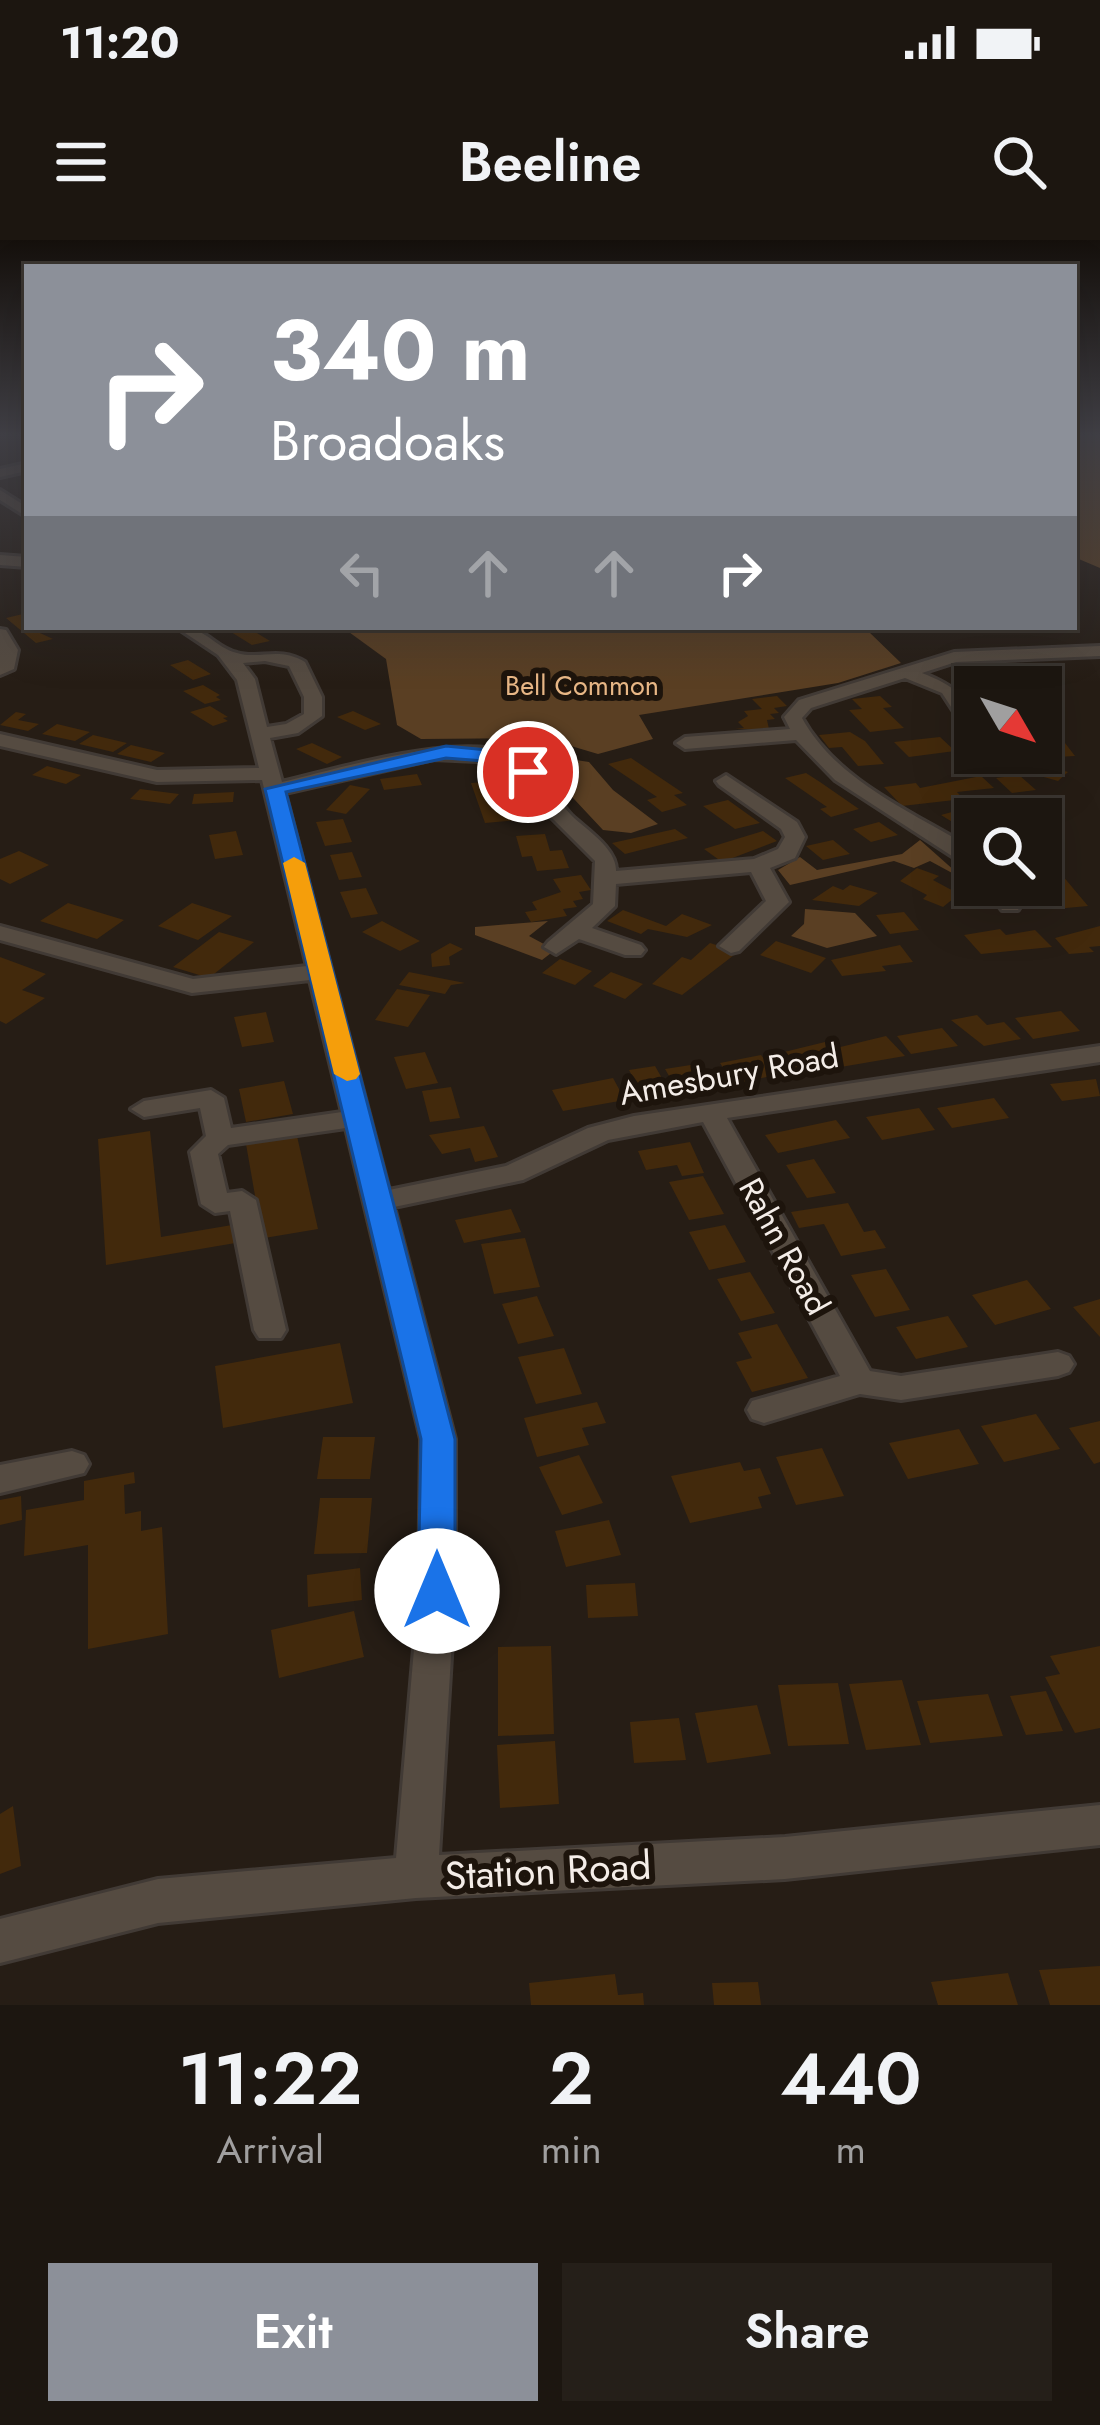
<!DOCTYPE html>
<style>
body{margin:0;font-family:Jost,sans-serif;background:#251f19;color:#f1f3f6;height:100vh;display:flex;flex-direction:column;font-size:45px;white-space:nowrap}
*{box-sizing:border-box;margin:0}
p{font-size:39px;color:#a09f9f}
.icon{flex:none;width:66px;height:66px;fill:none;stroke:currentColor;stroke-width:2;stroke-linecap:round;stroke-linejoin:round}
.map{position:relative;height:1765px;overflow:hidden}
.side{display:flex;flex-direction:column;background:#1c1610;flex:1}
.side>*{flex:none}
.hud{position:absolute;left:24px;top:24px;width:1053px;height:366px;border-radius:0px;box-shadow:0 12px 48px #0002,0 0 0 3px #3a3530;background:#8c9099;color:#fff;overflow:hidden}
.needle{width:78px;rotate:129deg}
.controls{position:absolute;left:954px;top:426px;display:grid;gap:24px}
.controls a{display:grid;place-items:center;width:108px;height:108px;border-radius:0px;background:#1c1610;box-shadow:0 12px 48px #0002,0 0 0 3px #3a3530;font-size:60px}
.pin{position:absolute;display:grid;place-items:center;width:102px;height:102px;color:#fff;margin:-51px;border:6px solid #fff;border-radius:50%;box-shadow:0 3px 12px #0007}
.me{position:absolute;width:132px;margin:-66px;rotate:0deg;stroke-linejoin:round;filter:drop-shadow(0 0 9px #0008)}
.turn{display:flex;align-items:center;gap:42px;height:252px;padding:0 48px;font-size:54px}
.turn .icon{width:156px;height:156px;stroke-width:2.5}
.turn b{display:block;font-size:84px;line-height:102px}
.lanes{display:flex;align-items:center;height:114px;padding:0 48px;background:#0003;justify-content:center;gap:60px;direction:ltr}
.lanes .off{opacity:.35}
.eta{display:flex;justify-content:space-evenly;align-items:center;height:204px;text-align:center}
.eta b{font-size:72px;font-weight:600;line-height:84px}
.action{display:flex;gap:24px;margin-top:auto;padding:24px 48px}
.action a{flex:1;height:138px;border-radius:0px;background:#8c9099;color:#fff;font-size:48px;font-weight:600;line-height:138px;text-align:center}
.action a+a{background:#251f19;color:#f1f3f6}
.status{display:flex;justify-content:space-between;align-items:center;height:84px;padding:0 60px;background:#1c1610;direction:ltr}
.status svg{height:33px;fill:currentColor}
header{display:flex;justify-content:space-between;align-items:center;height:156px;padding:0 48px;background:#1c1610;font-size:54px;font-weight:600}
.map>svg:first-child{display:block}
.green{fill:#5a3f23}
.building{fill:#42290c}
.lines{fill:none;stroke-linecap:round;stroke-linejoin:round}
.minor-casing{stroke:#413a35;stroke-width:6}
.minor{fill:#554b41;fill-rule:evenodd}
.route{fill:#1a73e8;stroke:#114b97;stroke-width:3}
.slow{fill:#f59e0b}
.labels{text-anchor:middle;stroke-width:12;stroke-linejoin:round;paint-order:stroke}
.far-park-label{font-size:27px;fill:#e8b786;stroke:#1d140c}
.street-label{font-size:33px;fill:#f4ede8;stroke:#1d140c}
.near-street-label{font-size:39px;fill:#f4ede8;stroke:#1d140c}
</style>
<div class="status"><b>11:20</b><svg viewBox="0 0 49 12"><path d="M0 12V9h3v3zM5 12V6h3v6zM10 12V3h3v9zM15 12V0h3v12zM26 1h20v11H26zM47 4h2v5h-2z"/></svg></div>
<header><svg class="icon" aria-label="menu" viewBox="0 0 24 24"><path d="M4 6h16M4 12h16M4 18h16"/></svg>Beeline<svg class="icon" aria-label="search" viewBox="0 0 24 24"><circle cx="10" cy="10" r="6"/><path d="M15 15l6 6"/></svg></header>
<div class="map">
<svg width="1100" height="1765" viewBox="0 0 1100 1765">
<rect width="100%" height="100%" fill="#261d15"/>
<!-- green -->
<path class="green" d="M 1074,196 L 1100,196 L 1100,328 L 1074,317 Z
M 342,387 L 888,387 L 867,390 L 901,423 L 838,443 L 639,475 L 653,499 L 598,514 L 544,498 L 421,499 L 397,485 L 386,419 Z
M 543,515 L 589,522 L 613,550 L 658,584 L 631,593 L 603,590 L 559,543 L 551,544 Z
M 920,600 L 965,640 L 930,621 L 914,628 L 894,621 L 790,645 L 778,630 L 800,617 L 817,630 L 902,614 Z
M 805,669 L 855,673 L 877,696 L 827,708 L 791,696 L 804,684 Z
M 548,681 L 529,696 L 555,710 L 542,720 L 475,695 L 475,687 Z"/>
<!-- building -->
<path class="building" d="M 23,374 L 27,387 L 53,399 L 36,403 L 6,378 Z
M 223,387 L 247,387 L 270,401 L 252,405 Z
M 188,420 L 211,434 L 193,440 L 170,425 Z
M 203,445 L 220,455 L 216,457 L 221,460 L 205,464 L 183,451 Z
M 777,456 L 787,466 L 774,468 L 779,473 L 770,474 L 775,479 L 767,480 L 769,489 L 735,489 L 744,488 L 738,482 L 748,476 L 744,471 L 762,469 L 752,459 Z
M 880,456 L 892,467 L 883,468 L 904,488 L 870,492 L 849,470 L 862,469 L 852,459 Z
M 210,466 L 228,477 L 223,478 L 228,481 L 213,486 L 190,472 Z
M 353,471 L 381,484 L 365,490 L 337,477 Z
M 16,472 L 26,474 L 18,480 L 39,484 L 28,491 L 0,485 Z
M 57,484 L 90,492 L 75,501 L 42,494 Z
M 850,492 L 865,501 L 884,524 L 858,526 L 842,507 L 829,508 L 819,495 Z
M 93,495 L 127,503 L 113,512 L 79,504 Z
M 940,497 L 955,511 L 909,517 L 894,502 Z
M 312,503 L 342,517 L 327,524 L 296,509 Z
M 1065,503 L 1075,516 L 1038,518 L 1034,513 L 1041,513 L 1041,505 Z
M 131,505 L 165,513 L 151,522 L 117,514 Z
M 631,518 L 683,553 L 674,555 L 687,565 L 662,572 L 647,560 L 657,557 L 608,524 Z
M 1040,520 L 1055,524 L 1051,527 L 1068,532 L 1058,541 L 1026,532 Z
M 47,526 L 81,535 L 66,544 L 32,535 Z
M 806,533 L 820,542 L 859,569 L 831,577 L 820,569 L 827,567 L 785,538 Z
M 417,534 L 422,545 L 384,550 L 380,539 Z
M 1019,535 L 1036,550 L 1012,553 L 996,538 Z
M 981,536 L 994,548 L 957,552 L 963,559 L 902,566 L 884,547 L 916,543 L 920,548 Z
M 497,541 L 512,560 L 521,560 L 529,579 L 485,583 L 471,543 Z
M 350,545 L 370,549 L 346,574 L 326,570 Z
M 140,549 L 179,554 L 170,564 L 130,559 Z
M 234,552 L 233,562 L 192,564 L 194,554 Z
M 728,560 L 760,583 L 735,589 L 703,566 Z
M 963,569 L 975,577 L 975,596 L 941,575 Z
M 343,579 L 352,602 L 325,606 L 316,582 Z
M 879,582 L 898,595 L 871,602 L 853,589 Z
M 675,589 L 688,598 L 625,614 L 612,603 Z
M 236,591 L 243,615 L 215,619 L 209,595 Z
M 763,591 L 777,601 L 722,622 L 704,609 Z
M 545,594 L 550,611 L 562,610 L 569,628 L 537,631 L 532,616 L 522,617 L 516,596 Z
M 833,600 L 850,614 L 823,620 L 806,606 Z
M 19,611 L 49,625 L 10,644 L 0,639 L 0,619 Z
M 352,612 L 362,637 L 339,640 L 330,615 Z
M 1041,625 L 1050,636 L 1062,635 L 1088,666 L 1055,669 L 1036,645 L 1041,645 Z
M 917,628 L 939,636 L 933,640 L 959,654 L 943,667 L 923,659 L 927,655 L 900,641 Z
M 581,635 L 591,650 L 579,652 L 583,659 L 573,661 L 577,667 L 563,669 L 567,676 L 531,682 L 525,672 L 537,670 L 532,662 L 561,652 L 553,639 Z
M 850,645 L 878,653 L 859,666 L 812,660 L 833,646 L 843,650 Z
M 366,648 L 378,674 L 351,678 L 340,652 Z
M 68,663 L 124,680 L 97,699 L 40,681 Z
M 192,663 L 232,676 L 198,700 L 158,686 Z
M 623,670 L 666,686 L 682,674 L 712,685 L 687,697 L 648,689 L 641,694 L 607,681 Z
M 904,672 L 919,690 L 890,694 L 876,675 Z
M 382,681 L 420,701 L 400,711 L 362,692 Z
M 1100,686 L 1100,706 L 1089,707 L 1094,712 L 1069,714 L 1055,698 Z
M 1000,689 L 1006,695 L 1035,690 L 1052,707 L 981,714 L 964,695 Z
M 219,692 L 254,702 L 209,738 L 173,727 Z
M 776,701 L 826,718 L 811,733 L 760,715 Z
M 450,703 L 463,709 L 449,717 L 450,725 L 432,727 L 431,714 Z
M 710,703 L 738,712 L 682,755 L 652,744 L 682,717 L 691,720 Z
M 900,705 L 913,722 L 882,726 L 886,731 L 842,736 L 831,720 Z
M 0,717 L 46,734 L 22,750 L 45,758 L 6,784 L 0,781 Z
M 560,719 L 592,731 L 575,745 L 542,733 Z
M 409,732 L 465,743 L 451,745 L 445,754 L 399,745 Z
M 611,732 L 643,744 L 625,759 L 593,746 Z
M 397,749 L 430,755 L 408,787 L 375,780 Z
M 1061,771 L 1080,791 L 1033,799 L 1015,778 Z
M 266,772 L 274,802 L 242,807 L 234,777 Z
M 977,775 L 987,785 L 1004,782 L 1021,799 L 984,806 L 951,780 Z
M 942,788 L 958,806 L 911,814 L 897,796 Z
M 886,796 L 905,816 L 794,835 L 776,814 L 825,802 L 832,809 Z
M 425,812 L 438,843 L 406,849 L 394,817 Z
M 761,815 L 776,835 L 734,844 L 720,823 Z
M 697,824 L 708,843 L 676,848 L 665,829 Z
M 655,826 L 671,854 L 644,859 L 629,830 Z
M 613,838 L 625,860 L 563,871 L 552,850 Z
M 1096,839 L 1100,856 L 1062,861 L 1050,844 Z
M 284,841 L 293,874 L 246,882 L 239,849 Z
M 451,847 L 460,878 L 430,882 L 422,851 Z
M 994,858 L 1009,878 L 952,888 L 937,868 Z
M 919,868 L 935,890 L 882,900 L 866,877 Z
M 836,880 L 850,898 L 778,913 L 765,895 Z
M 484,886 L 498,917 L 475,922 L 470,908 L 442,914 L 429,895 Z
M 150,891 L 161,997 L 238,984 L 261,990 L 246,904 L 297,896 L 318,989 L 106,1025 L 98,899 Z
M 690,902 L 704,933 L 682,936 L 677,925 L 646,930 L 638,911 Z
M 814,919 L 836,953 L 807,958 L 786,925 Z
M 703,936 L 724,974 L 689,980 L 669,942 Z
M 848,963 L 864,992 L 875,990 L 886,1008 L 841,1016 L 824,984 L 799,988 L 791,972 Z
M 511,969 L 521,992 L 464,1003 L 455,980 Z
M 725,985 L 746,1022 L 709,1030 L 689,992 Z
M 525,998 L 540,1047 L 494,1054 L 481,1004 Z
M 886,1029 L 910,1070 L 875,1077 L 851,1035 Z
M 750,1032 L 775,1073 L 741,1081 L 717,1039 Z
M 1027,1040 L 1051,1069 L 995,1085 L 972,1055 Z
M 537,1056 L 554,1096 L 518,1104 L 502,1064 Z
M 1100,1059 L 1100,1097 L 1073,1067 Z
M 948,1076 L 968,1107 L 916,1119 L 896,1087 Z
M 777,1084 L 808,1138 L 752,1152 L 736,1122 L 752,1118 L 738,1093 Z
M 340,1103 L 353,1163 L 223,1188 L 215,1126 Z
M 564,1108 L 582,1154 L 536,1164 L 518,1117 Z
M 597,1162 L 606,1183 L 582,1188 L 589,1205 L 537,1217 L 524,1178 Z
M 1036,1174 L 1060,1209 L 1004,1222 L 981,1186 Z
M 1100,1181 L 1100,1222 L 1094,1224 L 1069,1188 Z
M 959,1189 L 979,1224 L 908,1239 L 889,1203 Z
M 323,1197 L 375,1197 L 370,1239 L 317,1239 Z
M 822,1208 L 844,1256 L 796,1265 L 776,1217 Z
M 579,1215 L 603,1263 L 562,1275 L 539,1227 Z
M 740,1222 L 744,1231 L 760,1228 L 771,1254 L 758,1257 L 762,1268 L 690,1283 L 671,1236 Z
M 134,1232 L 135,1243 L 124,1245 L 125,1274 L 141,1271 L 141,1291 L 162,1287 L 168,1394 L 88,1409 L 88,1305 L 24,1316 L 26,1270 L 84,1260 L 84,1241 Z
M 21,1256 L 22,1280 L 0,1285 L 0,1260 Z
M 320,1258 L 372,1258 L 367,1313 L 314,1314 Z
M 609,1280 L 621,1315 L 566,1327 L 555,1291 Z
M 360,1328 L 362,1360 L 308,1367 L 307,1335 Z
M 635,1343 L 638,1376 L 588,1378 L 586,1345 Z
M 354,1371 L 364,1417 L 279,1438 L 271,1390 Z
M 551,1406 L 554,1494 L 498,1496 L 498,1407 Z
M 1100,1406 L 1100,1488 L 1075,1493 L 1045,1437 L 1060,1434 L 1050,1416 Z
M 902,1440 L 921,1505 L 866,1510 L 849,1444 Z
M 838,1443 L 849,1504 L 788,1506 L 778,1445 Z
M 1046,1451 L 1063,1491 L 1026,1495 L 1010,1456 Z
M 988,1454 L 1003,1496 L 930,1503 L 917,1461 Z
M 757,1465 L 771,1514 L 707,1523 L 695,1473 Z
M 679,1478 L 686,1520 L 634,1523 L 630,1482 Z
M 555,1501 L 559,1564 L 500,1568 L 497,1505 Z
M 13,1566 L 21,1626 L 0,1634 L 0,1574 Z
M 1100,1726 L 1100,1765 L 1050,1765 L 1039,1730 Z
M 1008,1733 L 1018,1765 L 938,1765 L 931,1742 Z
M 615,1734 L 618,1755 L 643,1753 L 644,1765 L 531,1765 L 529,1743 Z
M 758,1742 L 761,1765 L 714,1765 L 712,1743 Z"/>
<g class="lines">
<defs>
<path id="minor" d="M 27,223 L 27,231 L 0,237 L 0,229 Z
M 0,250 L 27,267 L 27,277 L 0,260 Z
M 0,315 L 27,317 L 27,327 L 0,325 Z
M 176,387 C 208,387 213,407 237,413 C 259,420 279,406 305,422 L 322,457 L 322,476 L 298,493 L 270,498 L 282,542 C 339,529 486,482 532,525 C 547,540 557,561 572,576 C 587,590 617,609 616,631 L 754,619 L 778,609 L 785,597 L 781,589 L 719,545 L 716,541 L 726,535 L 797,582 L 805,597 L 795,618 L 770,628 L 789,662 L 739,711 L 731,713 L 719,706 L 766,661 L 751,632 L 616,644 L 615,666 L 592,688 L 641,705 L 645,710 L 641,715 L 625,715 L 579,699 L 556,714 L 544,707 L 548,702 L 593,664 L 595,621 L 551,577 L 517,532 L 498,522 L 434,519 L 285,553 L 389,950 L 506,926 L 588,888 L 634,876 L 1100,806 L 1100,822 L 727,878 L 870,1131 L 901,1136 L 1058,1112 L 1069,1116 L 1074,1124 L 1069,1132 L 1058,1136 L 901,1160 L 860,1154 L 764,1183 L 752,1179 L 747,1170 L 752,1161 L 840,1136 L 703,882 L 608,900 L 523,940 L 394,967 L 455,1199 L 455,1351 L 439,1615 L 785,1597 L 1100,1565 L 1100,1605 L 785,1639 L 416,1658 L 158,1683 L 0,1723 L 0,1679 L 158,1639 L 396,1618 L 419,1351 L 421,1199 L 346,888 L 228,905 L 218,914 L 227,953 L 242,951 L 256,960 L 286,1090 L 281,1098 L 259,1098 L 254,1090 L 230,971 L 215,973 L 201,964 L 190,912 L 206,896 L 200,868 L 144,877 L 131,869 L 144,861 L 211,850 L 224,858 L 231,888 L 342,872 L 310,740 L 192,753 L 0,700 L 0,686 L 193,739 L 307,726 L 262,540 L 157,542 L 0,506 L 0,494 L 157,530 L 259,528 L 237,440 L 218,415 ZM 265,421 L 289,426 L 304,457 L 304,474 L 286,484 L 267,487 L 255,439 L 243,423 Z
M 0,389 L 6,390 L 18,410 L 14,429 L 0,435 Z
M 1100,406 L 1100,416 L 956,422 L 922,433 C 953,445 975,459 975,495 L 968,493 L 942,453 L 905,438 L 811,468 L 802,478 C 836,540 910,571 968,606 L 975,612 L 975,631 L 835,540 L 796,500 L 685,509 L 676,503 L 685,497 L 790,489 L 784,477 L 799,460 L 954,412 Z
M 983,645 L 1006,645 L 1021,665 L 1018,670 L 1002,670 Z
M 72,1211 L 84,1215 L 89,1224 L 84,1233 L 0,1253 L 0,1225 Z"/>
</defs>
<!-- minor casing -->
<use href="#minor" class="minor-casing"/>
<!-- minor -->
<use href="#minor" class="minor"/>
</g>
<!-- sky -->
<linearGradient id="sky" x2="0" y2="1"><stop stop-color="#15100c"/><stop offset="0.44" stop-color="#414046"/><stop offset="1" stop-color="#414046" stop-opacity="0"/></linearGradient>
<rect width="1100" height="443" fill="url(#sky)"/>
<!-- route -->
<path class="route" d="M 446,506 L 508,512 L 538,532 L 528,538 L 497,522 L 446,518 L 286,552 L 455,1199 L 455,1351 L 450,1362 L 437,1367 L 424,1362 L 418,1351 L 421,1199 L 265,549 Z"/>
<!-- slow -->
<path class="slow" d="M 294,617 L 305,623 L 360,834 L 356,839 L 347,841 L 334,834 L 283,623 Z"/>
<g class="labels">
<!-- far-park labels -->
<g class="far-park-label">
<text x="582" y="455">Bell Common</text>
</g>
<!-- street labels -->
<g class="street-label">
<text transform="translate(729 834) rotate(-10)" y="12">Amesbury Road</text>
<text transform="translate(785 1006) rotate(61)" y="12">Rahn Road</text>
</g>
<!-- near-street labels -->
<g class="near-street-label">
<text transform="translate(548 1630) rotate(-3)" y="14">Station Road</text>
</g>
</g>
</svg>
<div class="controls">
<a><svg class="needle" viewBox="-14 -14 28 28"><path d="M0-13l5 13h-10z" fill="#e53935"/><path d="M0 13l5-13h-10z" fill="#a09f9f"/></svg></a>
<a><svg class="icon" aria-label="search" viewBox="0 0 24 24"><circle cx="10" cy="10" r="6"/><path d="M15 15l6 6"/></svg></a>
</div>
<div class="pin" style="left:528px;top:532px;background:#d93025"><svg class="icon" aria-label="arrive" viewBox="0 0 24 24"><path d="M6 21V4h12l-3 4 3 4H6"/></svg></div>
<svg class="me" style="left:437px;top:1351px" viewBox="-20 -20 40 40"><circle r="19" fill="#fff"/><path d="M0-13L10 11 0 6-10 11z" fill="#1a73e8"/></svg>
<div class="hud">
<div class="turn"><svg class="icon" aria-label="right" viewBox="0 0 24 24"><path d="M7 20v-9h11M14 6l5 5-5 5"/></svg><div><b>340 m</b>Broadoaks</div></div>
<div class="lanes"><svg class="icon off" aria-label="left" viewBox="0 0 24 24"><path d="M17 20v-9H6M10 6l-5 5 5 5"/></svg><svg class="icon off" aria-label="ahead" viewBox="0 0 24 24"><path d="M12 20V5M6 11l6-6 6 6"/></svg><svg class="icon off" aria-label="ahead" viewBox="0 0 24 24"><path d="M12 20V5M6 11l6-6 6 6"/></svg><svg class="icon" aria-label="right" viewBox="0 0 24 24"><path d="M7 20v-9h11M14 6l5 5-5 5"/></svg></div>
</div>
</div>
<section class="side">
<div class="eta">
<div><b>11:22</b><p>Arrival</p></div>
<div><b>2</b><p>min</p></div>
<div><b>440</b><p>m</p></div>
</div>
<div class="action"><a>Exit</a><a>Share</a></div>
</section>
